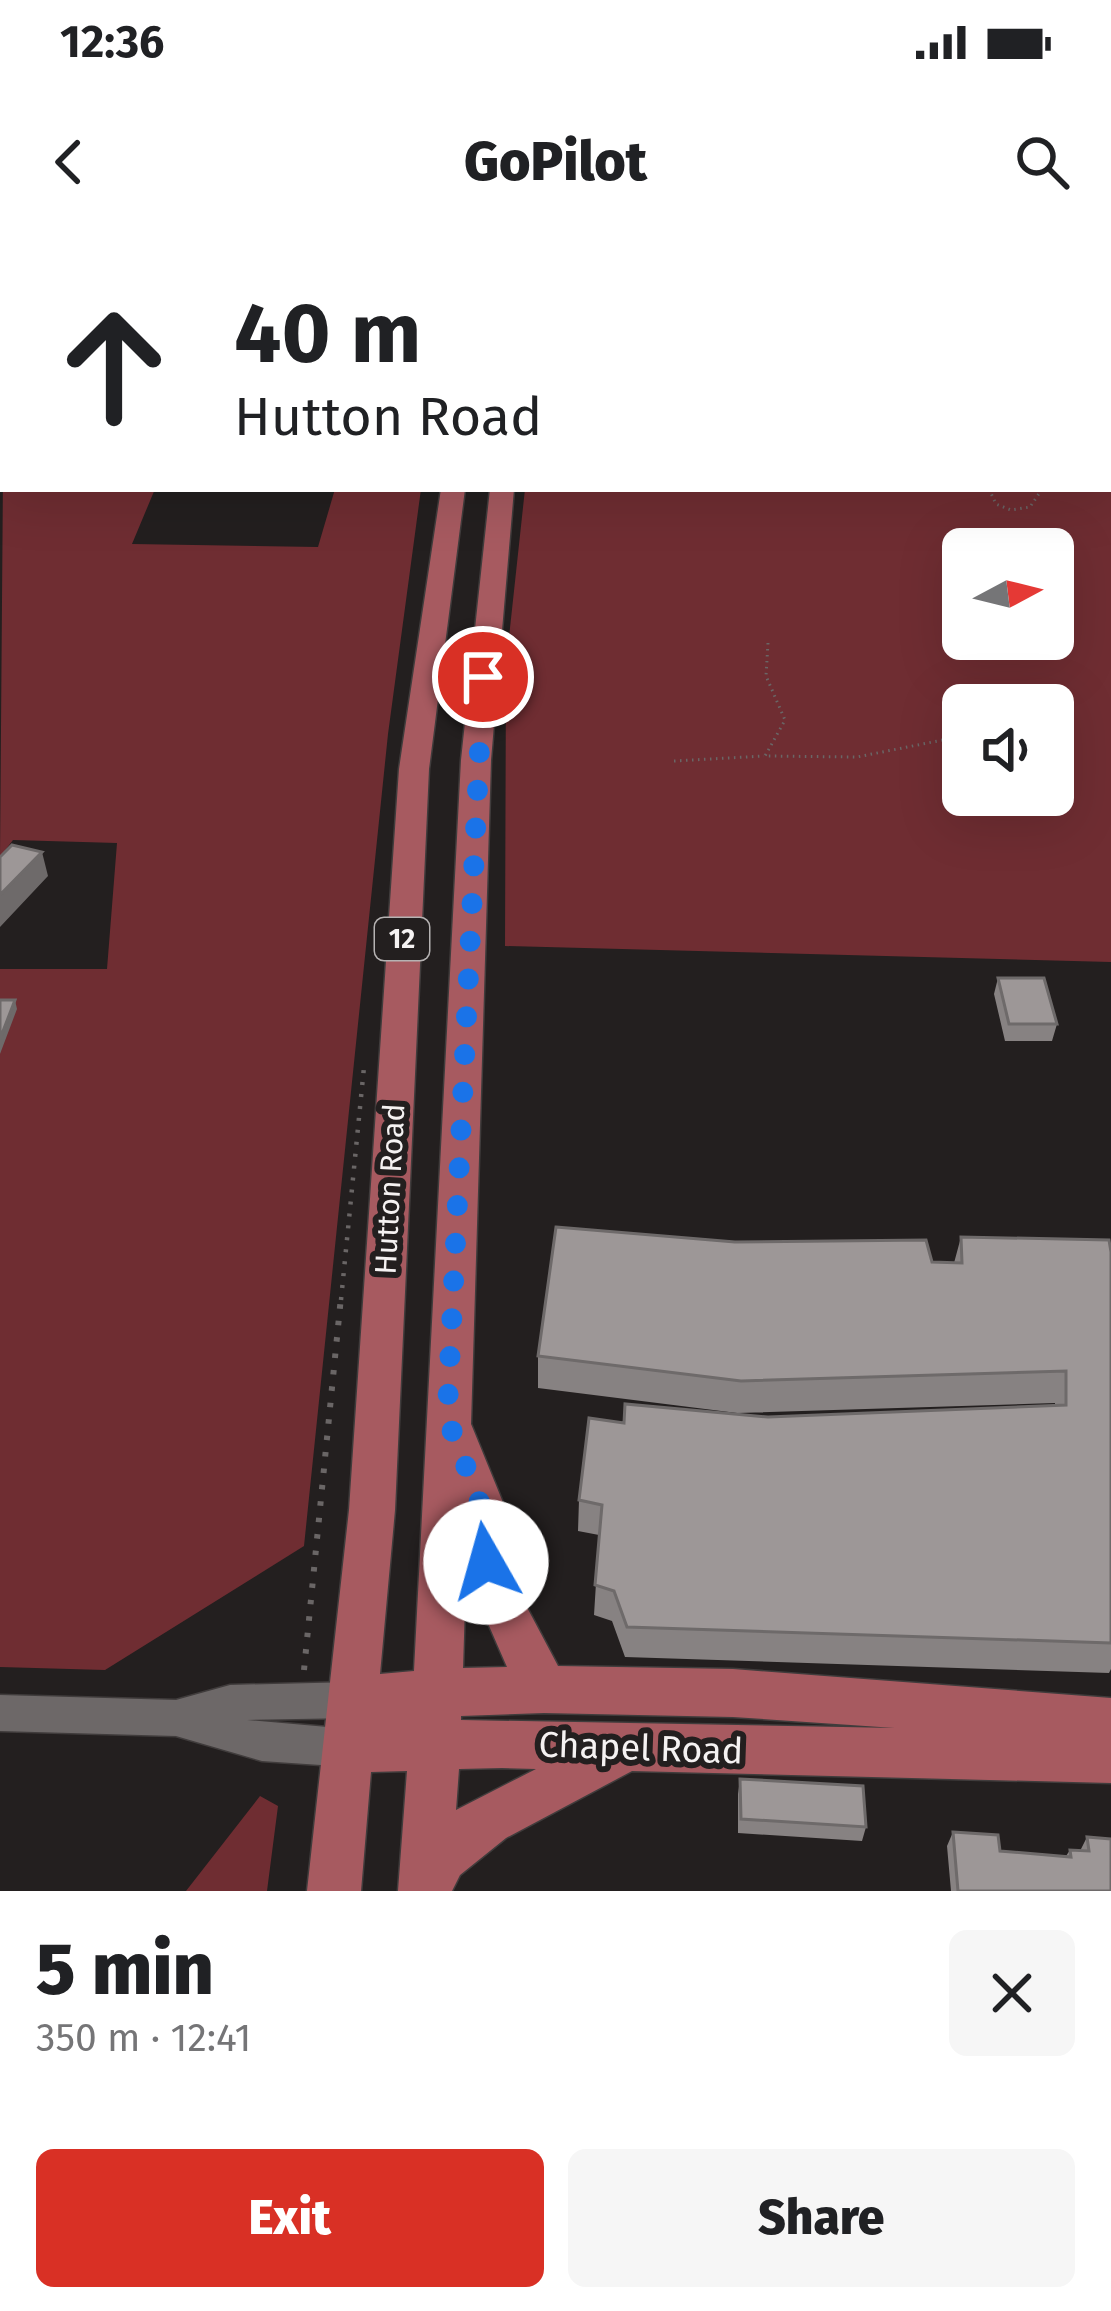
<!DOCTYPE html>
<meta charset="utf-8">
<style>
body{margin:0;font-family:"Fira Sans",sans-serif;background:#f6f6f6;color:#202124;height:100vh;display:flex;flex-direction:column;font-size:45px;white-space:nowrap}
*{box-sizing:border-box;margin:0}
p{font-size:39px;color:#757577}
.icon{flex:none;width:66px;height:66px;fill:none;stroke:currentColor;stroke-width:2;stroke-linecap:round;stroke-linejoin:round}
.map{position:relative;height:1651px;overflow:hidden}
.drawer{display:flex;flex-direction:column;background:#fff;flex:1}
.drawer>*{flex:none}
.banner{position:absolute;left:0px;top:0px;width:1113px;height:252px;box-shadow:0 12px 48px #0002;background:#fff;color:#202124;overflow:hidden}
.needle{width:78px;rotate:83deg}
.buttons{position:absolute;left:942px;top:288px;display:grid;gap:24px}
.buttons a{display:grid;place-items:center;width:132px;height:132px;border-radius:18px;background:#fff;box-shadow:0 12px 48px #0002;font-size:60px}
.pin{position:absolute;display:grid;place-items:center;width:102px;height:102px;color:#fff;margin:-51px;border:6px solid #fff;border-radius:50%;box-shadow:0 3px 12px #0007}
.me{position:absolute;width:132px;margin:-66px;rotate:353deg;stroke-linejoin:round;filter:drop-shadow(0 0 9px #0008)}
.turn{display:flex;align-items:center;gap:42px;height:252px;padding:0 36px;font-size:54px}
.turn .icon{width:156px;height:156px;stroke-width:2.5}
.turn b{display:block;font-size:84px;line-height:102px}
.round{display:grid;place-items:center;flex:none;width:126px;height:126px;border-radius:18px;background:#f6f6f6}
.headline{display:flex;align-items:center;justify-content:space-between;height:204px;padding:0 36px}
h1{font-size:72px;font-weight:800;line-height:90px}
.cta{display:flex;gap:24px;margin-top:auto;padding:24px 36px}
.cta a{flex:1;height:138px;border-radius:18px;background:#d93025;color:#fff;font-size:48px;font-weight:800;line-height:138px;text-align:center}
.cta a+a{background:#f6f6f6;color:#202124}
.status{display:flex;justify-content:space-between;align-items:center;height:84px;padding:0 60px;background:#fff;direction:ltr}
.status svg{height:33px;fill:currentColor}
header{display:flex;justify-content:space-between;align-items:center;height:156px;padding:0 36px;background:#fff;font-size:54px;font-weight:800}
.map>svg:first-child{display:block}
.green{fill:#6f2d32;fill-rule:evenodd}
.lines{fill:none;stroke-linecap:round;stroke-linejoin:round}
.minor-casing{stroke:#403c3c;stroke-width:3}
.major-casing{stroke:#403c3c;stroke-width:3}
.path-far2{stroke:#6a6666;stroke-width:3;stroke-dasharray:1.5 4.5;stroke-linecap:butt}
.path-far1{stroke:#6a6666;stroke-width:4.5;stroke-dasharray:3 9;stroke-linecap:butt}
.path{stroke:#6a6666;stroke-width:6;stroke-dasharray:4.5 12;stroke-linecap:butt}
.minor{fill:#6d6868;fill-rule:evenodd}
.major{fill:#a75a60;fill-rule:evenodd}
.wall{fill:#878282}
.shaded-wall{fill:#6e6a6a}
.building{fill:#9d9797;stroke:#6e6a6a;stroke-width:3}
.route{stroke:#1a73e8;stroke-width:21;stroke-dasharray:0 37.8}
.labels{text-anchor:middle;stroke-width:12;stroke-linejoin:round;paint-order:stroke}
.shield{fill:#231f1f;stroke:#b6b3b3;stroke-width:3}
.shield-label{font-size:27px;font-weight:bold;fill:#f5f2f2}
.street-label{font-size:30px;fill:#f5f2f2;stroke:#231f1f}
.near-street-label{font-size:36px;fill:#f5f2f2;stroke:#231f1f}
</style>
<div class="status"><b>12:36</b><svg viewBox="0 0 49 12"><path d="M0 12V9h3v3zM5 12V6h3v6zM10 12V3h3v9zM15 12V0h3v12zM26 1h20v11H26zM47 4h2v5h-2z"/></svg></div>
<header><svg class="icon" aria-label="back" viewBox="0 0 24 24"><path d="M15 5l-7 7 7 7"/></svg>GoPilot<svg class="icon" aria-label="search" viewBox="0 0 24 24"><circle cx="10" cy="10" r="6"/><path d="M15 15l6 6"/></svg></header>
<div class="map">
<svg width="1111" height="1651" viewBox="0 0 1111 1651">
<rect width="100%" height="100%" fill="#231f1f"/>
<!-- green -->
<path class="green" d="M 0,0 L 473,0 L 3,3 L 0,64 Z
M 548,0 L 1111,0 L 1111,722 L 505,706 L 506,425 L 525,249 L 1110,249 L 1110,3 ZM 963,309 L 1053,309 L 1053,399 L 963,399 ZM 963,465 L 1053,465 L 1053,555 L 963,555 Z
M 3,234 L 3,249 L 155,249 L 132,304 L 318,307 L 335,249 L 421,249 L 388,494 L 304,1306 L 105,1430 L 0,1427 L 0,729 L 107,729 L 117,603 L 13,600 L 0,617 Z
M 260,1556 L 278,1566 L 267,1651 L 186,1651 Z"/>
<g class="lines">
<defs>
<path id="minor" d="M 0,159 L 3,159 L 3,169 L 0,169 Z
M 354,1442 L 367,1447 L 373,1460 L 367,1473 L 354,1478 L 247,1480 L 350,1489 L 363,1495 L 369,1508 L 363,1521 L 350,1527 L 262,1521 L 176,1496 L 0,1491 L 0,1455 L 176,1460 L 230,1445 Z"/>
<path id="major" d="M 482,0 L 500,0 L 500,3 L 482,3 Z
M 519,0 L 537,0 L 537,3 L 519,3 Z
M 441,249 L 465,249 L 429,529 L 395,1270 L 380,1434 L 414,1431 L 461,520 L 490,249 L 514,249 L 491,520 L 471,1184 L 502,1260 L 509,1322 L 522,1358 L 558,1426 L 733,1429 L 1111,1458 L 1111,1543 L 632,1531 L 506,1598 L 460,1635 L 452,1651 L 398,1651 L 407,1531 L 371,1532 L 361,1651 L 307,1651 L 349,1270 L 399,529 ZM 466,1333 L 507,1427 L 463,1428 ZM 544,1473 L 733,1477 L 895,1488 L 461,1480 L 461,1476 ZM 502,1528 L 536,1529 L 456,1570 L 459,1529 Z"/>
</defs>
<!-- minor casing -->
<use href="#minor" class="minor-casing"/>
<!-- major casing -->
<use href="#major" class="major-casing"/>
<!-- path-far2 -->
<path class="path-far2" d="M 621,0 L 632,3
M 860,0 L 865,3
M 989,249 L 996,264 L 1011,270 L 1030,267 L 1042,249
M 768,403 L 766,436 L 785,480 L 765,516 L 857,517 L 963,496
M 674,521 L 764,516"/>
<!-- path-far1 -->
<path class="path-far1" d="M 341,1060 L 364,827"/>
<!-- path -->
<path class="path" d="M 304,1430 L 341,1057"/>
<!-- minor -->
<use href="#minor" class="minor"/>
<!-- major -->
<use href="#major" class="major"/>
</g>
<!-- wall -->
<path class="wall" d="M 998,738 L 1057,784 L 1052,801 L 1005,801 L 994,754 Z
M 961,997 L 1111,1012 L 1111,1429 L 1109,1433 L 625,1417 L 612,1381 L 594,1375 L 599,1295 L 578,1291 L 579,1260 L 624,1183 L 1055,1165 L 1055,1163 L 737,1173 L 538,1148 L 538,1116 L 932,1022 L 954,1023 Z
M 740,1539 L 866,1587 L 862,1601 L 738,1593 L 738,1554 Z
M 953,1592 L 1000,1611 L 1066,1616 L 1070,1610 L 1080,1611 L 1087,1597 L 1111,1651 L 951,1651 L 947,1606 Z"/>
<!-- shaded-wall -->
<path class="shaded-wall" d="M 42,612 L 48,636 L 0,687 L 0,655 Z
M 15,760 L 17,769 L 0,814 L 0,799 Z"/>
<!-- building -->
<path class="building" d="M 12,605 L 42,612 L 0,655 L 0,617 Z
M 998,738 L 1044,738 L 1057,784 L 1009,784 Z
M 0,760 L 15,760 L 0,799 Z
M 556,987 L 735,1002 L 926,1000 L 932,1022 L 962,1023 L 961,997 L 1109,1000 L 1111,1012 L 1111,1403 L 627,1387 L 614,1351 L 595,1345 L 602,1265 L 579,1260 L 589,1178 L 624,1183 L 625,1164 L 768,1177 L 1066,1165 L 1066,1131 L 741,1141 L 538,1116 Z
M 740,1539 L 863,1546 L 866,1587 L 741,1579 Z
M 953,1592 L 998,1595 L 1000,1611 L 1071,1617 L 1070,1610 L 1089,1611 L 1087,1597 L 1111,1599 L 1111,1651 L 958,1651 Z"/>
<g class="lines">
<!-- route -->
<path class="route" d="M 483,437 L 447,1178 L 479,1260 L 486,1322"/>
</g>
<g class="labels">
<!-- shield labels -->
<rect class="shield" x="375" y="678" width="54" height="42" rx="9"/>
<g class="shield-label">
<text x="402" y="708">12</text>
</g>
<!-- street labels -->
<g class="street-label">
<text transform="translate(390 949) rotate(-87)" y="10">Hutton Road</text>
</g>
<!-- near-street labels -->
<g class="near-street-label">
<text transform="translate(641 1507) rotate(2)" y="13">Chapel Road</text>
</g>
</g>
</svg>
<div class="buttons">
<a><svg class="needle" viewBox="-14 -14 28 28"><path d="M0-13l5 13h-10z" fill="#e53935"/><path d="M0 13l5-13h-10z" fill="#757577"/></svg></a>
<a><svg class="icon" aria-label="sound" viewBox="0 0 24 24"><path d="M4 9h4l5-4v14l-5-4H4zM17 9q2 3 0 6"/></svg></a>
</div>
<div class="pin" style="left:483px;top:437px;background:#d93025"><svg class="icon" aria-label="arrive" viewBox="0 0 24 24"><path d="M6 21V4h12l-3 4 3 4H6"/></svg></div>
<svg class="me" style="left:486px;top:1322px" viewBox="-20 -20 40 40"><circle r="19" fill="#fff"/><path d="M0-13L10 11 0 6-10 11z" fill="#1a73e8"/></svg>
<div class="banner">
<div class="turn"><svg class="icon" aria-label="ahead" viewBox="0 0 24 24"><path d="M12 20V5M6 11l6-6 6 6"/></svg><div><b>40 m</b>Hutton Road</div></div>
</div>
</div>
<section class="drawer">
<div class="headline"><div><h1>5 min</h1><p>350 m · 12:41</p></div><a class="round"><svg class="icon" aria-label="close" viewBox="0 0 24 24"><path d="M6 6l12 12M18 6L6 18"/></svg></a></div>
<div class="cta"><a>Exit</a><a>Share</a></div>
</section>
